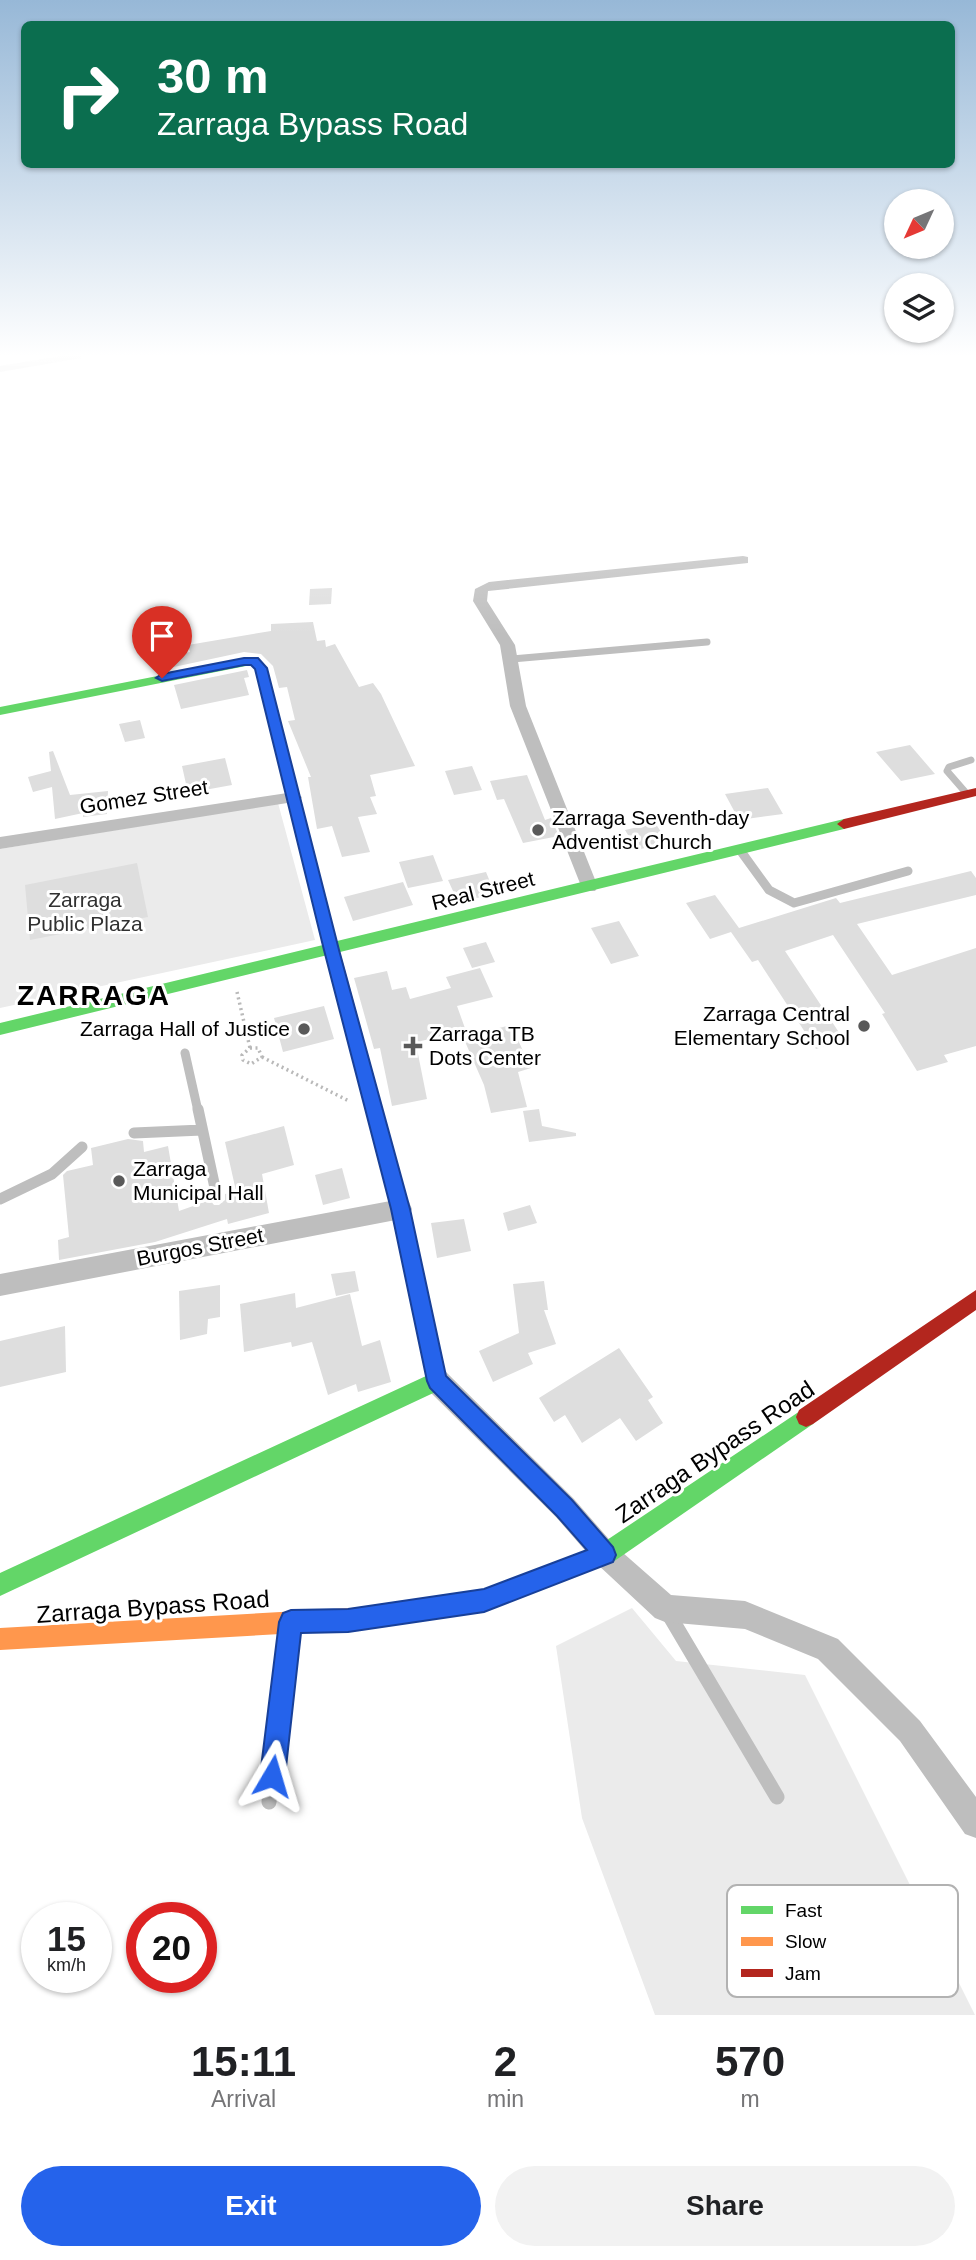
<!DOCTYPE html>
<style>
body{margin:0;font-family:Helvetica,sans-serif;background:#f2f2f2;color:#202124;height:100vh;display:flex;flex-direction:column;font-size:26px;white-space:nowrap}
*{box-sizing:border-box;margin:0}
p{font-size:23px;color:#757577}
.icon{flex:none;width:38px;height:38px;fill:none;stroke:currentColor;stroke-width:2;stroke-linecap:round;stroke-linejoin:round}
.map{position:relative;height:2015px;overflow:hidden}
.sheet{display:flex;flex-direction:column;background:#fff;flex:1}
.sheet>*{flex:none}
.guide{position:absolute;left:21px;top:21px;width:934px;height:147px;border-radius:10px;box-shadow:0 2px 5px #0004;background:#0b6e4f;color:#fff;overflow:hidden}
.needle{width:46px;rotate:226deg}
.buttons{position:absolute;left:884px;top:189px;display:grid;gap:14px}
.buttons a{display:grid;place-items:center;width:70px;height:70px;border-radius:50%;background:#fff;box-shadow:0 2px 5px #0004;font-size:35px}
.speed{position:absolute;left:21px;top:1902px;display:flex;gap:14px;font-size:35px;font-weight:700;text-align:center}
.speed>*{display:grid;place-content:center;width:91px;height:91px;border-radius:50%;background:#fff;box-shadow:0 2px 5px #0004;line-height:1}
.speed small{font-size:18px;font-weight:400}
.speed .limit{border:10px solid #d22;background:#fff;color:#111}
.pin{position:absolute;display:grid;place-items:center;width:60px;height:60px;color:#fff;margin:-72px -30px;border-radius:50% 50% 50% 0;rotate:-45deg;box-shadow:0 0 7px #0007}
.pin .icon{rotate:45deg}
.me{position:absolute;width:77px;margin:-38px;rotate:7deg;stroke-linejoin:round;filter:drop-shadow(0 0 5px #0008)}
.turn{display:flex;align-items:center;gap:24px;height:147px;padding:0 21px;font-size:32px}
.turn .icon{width:91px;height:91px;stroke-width:2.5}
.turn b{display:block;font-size:49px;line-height:60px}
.eta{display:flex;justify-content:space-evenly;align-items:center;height:119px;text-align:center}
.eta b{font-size:42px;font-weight:700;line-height:49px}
.button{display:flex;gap:14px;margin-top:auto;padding:14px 21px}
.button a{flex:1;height:80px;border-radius:42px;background:#2563eb;color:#fff;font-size:28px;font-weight:700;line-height:80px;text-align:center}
.button a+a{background:#f2f2f2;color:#202124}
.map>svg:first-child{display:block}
.green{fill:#ebebeb}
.building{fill:#dedede}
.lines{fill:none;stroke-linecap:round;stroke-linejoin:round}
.path{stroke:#b9b9b9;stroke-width:3.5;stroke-dasharray:2 3.5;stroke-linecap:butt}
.lane-far3{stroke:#bebebe;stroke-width:7}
.lane-far2{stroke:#bebebe;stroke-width:9}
.lane-far1{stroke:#bebebe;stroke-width:11}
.lane{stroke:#bebebe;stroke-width:15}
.street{fill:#bebebe;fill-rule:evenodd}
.fast{fill:#63d668;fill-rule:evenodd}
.slow{fill:#ff974d;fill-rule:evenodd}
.jam{fill:#b3261e;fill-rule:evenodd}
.route{fill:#2563eb;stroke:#184099;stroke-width:2}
.poi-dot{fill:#595959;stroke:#fff;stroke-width:2.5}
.labels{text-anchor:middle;stroke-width:6;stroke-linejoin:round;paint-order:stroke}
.street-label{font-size:21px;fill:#000;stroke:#fff}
.poi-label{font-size:21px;fill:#000;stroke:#fff;text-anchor:start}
.park-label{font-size:21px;fill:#313131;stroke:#fff}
.near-street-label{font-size:24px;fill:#000;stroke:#fff}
.district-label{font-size:28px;font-weight:bold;letter-spacing:2px;fill:#000;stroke:#fff}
.key{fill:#fff;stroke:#b2b2b2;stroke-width:2}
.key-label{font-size:19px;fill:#000}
</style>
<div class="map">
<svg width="976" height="2015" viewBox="0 0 976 2015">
<rect width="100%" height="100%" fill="#fff"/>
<!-- green -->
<path class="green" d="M 278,803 L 315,940 L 0,1008 L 0,849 Z
M 632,1608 L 676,1661 L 805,1675 L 975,2015 L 655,2015 L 582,1818 L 556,1646 Z"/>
<!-- building -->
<path class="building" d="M 332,588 L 331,604 L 309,605 L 310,589 Z
M 313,622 L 317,641 L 325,640 L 326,647 L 335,644 L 359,687 L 373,683 L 381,694 L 415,766 L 370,775 L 376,796 L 370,797 L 377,814 L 358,817 L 370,852 L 342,857 L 332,826 L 317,829 L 308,777 L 311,777 L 288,721 L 295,720 L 287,687 L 279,688 L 273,666 L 261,654 L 244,652 L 169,668 L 168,664 L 177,662 L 174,655 L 190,652 L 188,645 L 271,631 L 271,624 Z
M 247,670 L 249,677 L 244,678 L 249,695 L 181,709 L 174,685 Z
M 140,720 L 145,738 L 125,742 L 119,724 Z
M 910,745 L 935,774 L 901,781 L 876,752 Z
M 53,751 L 70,795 L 108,791 L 107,814 L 83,817 L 83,813 L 55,819 L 52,787 L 33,792 L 28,777 L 51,771 L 49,752 Z
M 225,758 L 232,785 L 188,793 L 182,766 Z
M 472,766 L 482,790 L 454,795 L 445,771 Z
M 527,775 L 545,820 L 551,818 L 559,836 L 523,843 L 504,799 L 497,800 L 490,781 Z
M 768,788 L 783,814 L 739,820 L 725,794 Z
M 655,823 L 668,842 L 637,850 L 625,830 Z
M 433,855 L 443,881 L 408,888 L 399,862 Z
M 137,863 L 148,917 L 30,940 L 25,885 Z
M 971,871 L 976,878 L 976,895 L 857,924 L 892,975 L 976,948 L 976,1046 L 944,1055 L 948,1062 L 917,1071 L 882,1014 L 885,1013 L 833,935 L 785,951 L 844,1040 L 816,1049 L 758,960 L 752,962 L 731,932 L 710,939 L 686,903 L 715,895 L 739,928 L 836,898 L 840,903 Z
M 486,872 L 495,894 L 458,902 L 448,880 Z
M 403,882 L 413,905 L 353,921 L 344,897 Z
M 619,921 L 639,956 L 611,964 L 591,928 Z
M 486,942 L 495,962 L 472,968 L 463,948 Z
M 480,968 L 493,997 L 457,1006 L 466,1031 L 421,1041 L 423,1048 L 417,1049 L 427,1099 L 392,1106 L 380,1048 L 374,1049 L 354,978 L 387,971 L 392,990 L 406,987 L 410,999 L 451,988 L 446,977 Z
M 324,1006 L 334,1039 L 283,1052 L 274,1018 Z
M 511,1025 L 531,1068 L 518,1072 L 527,1107 L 491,1113 L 484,1085 L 463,1037 Z
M 539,1109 L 542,1126 L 576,1133 L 576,1136 L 529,1142 L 523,1111 Z
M 284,1126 L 294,1165 L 262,1174 L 269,1213 L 228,1224 L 227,1219 L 155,1242 L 59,1260 L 58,1240 L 69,1237 L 63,1175 L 67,1171 L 93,1165 L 91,1148 L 128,1139 L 143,1141 L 144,1152 L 168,1146 L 179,1211 L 210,1200 L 214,1205 L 219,1205 L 225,1200 L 225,1194 L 236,1191 L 225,1142 Z
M 342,1168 L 350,1198 L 323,1205 L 315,1175 Z
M 530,1205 L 537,1223 L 508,1231 L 503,1213 Z
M 464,1219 L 471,1251 L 437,1258 L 431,1223 Z
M 355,1271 L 359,1291 L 336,1296 L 331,1274 Z
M 544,1281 L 548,1310 L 544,1310 L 556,1344 L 528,1353 L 533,1364 L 493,1382 L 479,1351 L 519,1333 L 513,1284 Z
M 220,1285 L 220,1317 L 208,1319 L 207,1334 L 180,1340 L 179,1291 Z
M 295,1293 L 296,1308 L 350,1294 L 362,1346 L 380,1340 L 391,1382 L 358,1392 L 356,1384 L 328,1395 L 312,1342 L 292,1347 L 291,1342 L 244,1352 L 240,1304 Z
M 65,1326 L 66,1372 L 0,1387 L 0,1341 Z
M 619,1348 L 653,1397 L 648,1400 L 663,1423 L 636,1441 L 620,1418 L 582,1443 L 565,1415 L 554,1422 L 539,1398 Z"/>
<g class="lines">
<!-- path -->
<path class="path" d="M 237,992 L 250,1048
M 250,1048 L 258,1048 L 262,1057 L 251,1064 L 243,1060 L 242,1055 Z
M 262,1057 L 349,1101"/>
<!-- lane-far3 -->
<path class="lane-far3" d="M 512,659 L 707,642
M 967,794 L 947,771 L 949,767 L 971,760"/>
<!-- lane-far2 -->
<path class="lane-far2" d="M 740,850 L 769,890 L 794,903 L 908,871
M 185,1053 L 198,1111"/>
<!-- lane-far1 -->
<path class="lane-far1" d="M 198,1109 L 217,1197
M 134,1133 L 202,1130
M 0,1199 L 52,1174 L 82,1147"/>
<!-- lane -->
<path class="lane" d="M 668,1613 L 777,1797
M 269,1802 L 290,1632"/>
<!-- street -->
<path class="street" d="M 77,353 L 81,354 L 81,358 L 0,372 L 0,366 Z
M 743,556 L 748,557 L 748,563 L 488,591 L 487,601 L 515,645 L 526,706 L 598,887 L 595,891 L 583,891 L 510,706 L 500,645 L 473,601 L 475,589 L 489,582 Z
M 294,792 L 302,797 L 300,801 L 0,849 L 0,837 Z
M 401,1199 L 409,1202 L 412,1209 L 409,1216 L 401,1219 L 0,1296 L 0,1274 Z
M 437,1369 L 446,1372 L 574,1499 L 614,1545 L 671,1595 L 745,1601 L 838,1639 L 920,1721 L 976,1797 L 976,1838 L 965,1834 L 900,1741 L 818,1659 L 745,1629 L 665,1622 L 655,1618 L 596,1563 L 556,1517 L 428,1390 L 425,1381 L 428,1372 Z"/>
<!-- fast -->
<path class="fast" d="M 254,657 L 267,668 L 337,941 L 844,819 L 851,824 L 844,829 L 0,1035 L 0,1023 L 323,945 L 255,669 L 251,665 L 0,715 L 0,707 Z
M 428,1328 L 435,1331 L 438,1338 L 447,1381 L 444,1388 L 0,1596 L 0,1573 L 426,1376 L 418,1338 L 421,1331 Z
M 806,1407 L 813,1410 L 816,1417 L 813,1424 L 613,1562 L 484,1611 L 369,1629 L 361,1626 L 358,1618 L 361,1610 L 369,1607 L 484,1589 L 598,1546 Z"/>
<!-- slow -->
<path class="slow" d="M 330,938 L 338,944 L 410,1209 L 438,1338 L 435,1345 L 428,1348 L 421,1345 L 418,1338 L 392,1209 L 322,944 Z
M 369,1607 L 377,1610 L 380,1618 L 377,1626 L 369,1629 L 0,1650 L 0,1628 Z"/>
<!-- jam -->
<path class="jam" d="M 976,788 L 976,796 L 844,829 L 837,824 L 844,819 Z
M 976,1290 L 976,1310 L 813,1424 L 806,1427 L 799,1424 L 796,1417 L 799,1410 Z"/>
</g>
<!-- sky -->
<linearGradient id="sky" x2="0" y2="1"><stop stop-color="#97b8d7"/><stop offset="0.56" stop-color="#fff"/><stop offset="1" stop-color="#fff" stop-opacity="0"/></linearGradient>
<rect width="976" height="635" fill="url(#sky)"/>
<!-- route -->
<path class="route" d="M 244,658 L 258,658 L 267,668 L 339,950 L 410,1209 L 446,1376 L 572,1500 L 613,1547 L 616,1555 L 613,1562 L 484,1612 L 348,1632 L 301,1633 L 285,1776 L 281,1785 L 272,1788 L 263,1785 L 260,1776 L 279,1622 L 283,1613 L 291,1610 L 348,1609 L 484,1589 L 587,1550 L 557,1516 L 430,1388 L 427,1381 L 391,1209 L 324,950 L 255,669 L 251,665 L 244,665 L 162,681 L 156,678 L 162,674 Z"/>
<!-- markers -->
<g class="poi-dot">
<circle cx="538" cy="830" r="7"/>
<circle cx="864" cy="1026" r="7"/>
<circle cx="304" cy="1029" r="7"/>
<path d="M409.5 1035.5h7v7h7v7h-7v7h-7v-7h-7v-7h7z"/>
<circle cx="119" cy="1181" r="7"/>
</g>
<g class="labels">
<!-- street labels -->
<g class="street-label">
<text transform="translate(144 797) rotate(-9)" y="7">Gomez Street</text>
<text transform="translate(483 891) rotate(-14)" y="7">Real Street</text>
<text transform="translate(200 1247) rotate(-11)" y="7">Burgos Street</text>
</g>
<!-- poi labels -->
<g class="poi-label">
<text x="552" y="825">Zarraga Seventh-day<tspan x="552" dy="24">Adventist Church</tspan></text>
<text x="850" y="1021" text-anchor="end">Zarraga Central<tspan x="850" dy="24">Elementary School</tspan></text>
<text x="290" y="1036" text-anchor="end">Zarraga Hall of Justice</text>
<text x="429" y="1041">Zarraga TB<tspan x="429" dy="24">Dots Center</tspan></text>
<text x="133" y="1176">Zarraga<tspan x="133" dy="24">Municipal Hall</tspan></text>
</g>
<!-- park labels -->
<g class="park-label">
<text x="85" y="907">Zarraga<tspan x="85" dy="24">Public Plaza</tspan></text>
</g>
<!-- near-street labels -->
<g class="near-street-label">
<text transform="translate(715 1452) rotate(-34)" y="8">Zarraga Bypass Road</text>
<text transform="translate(153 1607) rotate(-4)" y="8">Zarraga Bypass Road</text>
</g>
<!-- district labels -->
<g class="district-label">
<text x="94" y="1005">ZARRAGA</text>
</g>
</g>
<!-- legend -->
<rect x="727" y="1885" width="231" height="112" rx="10" class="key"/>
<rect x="741" y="1906" width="32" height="8" fill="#63d668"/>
<rect x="741" y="1937" width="32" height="9" fill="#ff974d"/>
<rect x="741" y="1969" width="32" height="8" fill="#b3261e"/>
<g class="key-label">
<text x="785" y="1917">Fast</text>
<text x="785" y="1948">Slow</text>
<text x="785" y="1980">Jam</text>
</g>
</svg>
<div class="buttons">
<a><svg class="needle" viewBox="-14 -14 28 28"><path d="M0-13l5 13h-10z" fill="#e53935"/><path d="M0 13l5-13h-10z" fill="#757577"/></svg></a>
<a><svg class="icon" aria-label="layers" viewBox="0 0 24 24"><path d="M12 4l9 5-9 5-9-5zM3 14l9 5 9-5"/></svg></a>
</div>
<div class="speed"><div>15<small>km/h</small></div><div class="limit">20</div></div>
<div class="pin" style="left:162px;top:678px;background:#d93025"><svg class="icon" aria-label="arrive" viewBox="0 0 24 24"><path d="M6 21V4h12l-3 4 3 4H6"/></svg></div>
<svg class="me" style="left:272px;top:1776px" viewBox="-20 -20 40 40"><path d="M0-17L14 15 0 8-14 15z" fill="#2563eb" stroke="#fff" stroke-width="4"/></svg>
<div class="guide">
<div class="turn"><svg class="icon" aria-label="right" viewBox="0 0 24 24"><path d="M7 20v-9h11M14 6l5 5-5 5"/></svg><div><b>30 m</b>Zarraga Bypass Road</div></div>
</div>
</div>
<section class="sheet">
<div class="eta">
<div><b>15:11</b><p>Arrival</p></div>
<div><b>2</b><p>min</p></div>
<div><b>570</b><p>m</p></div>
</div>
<div class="button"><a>Exit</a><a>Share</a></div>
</section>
